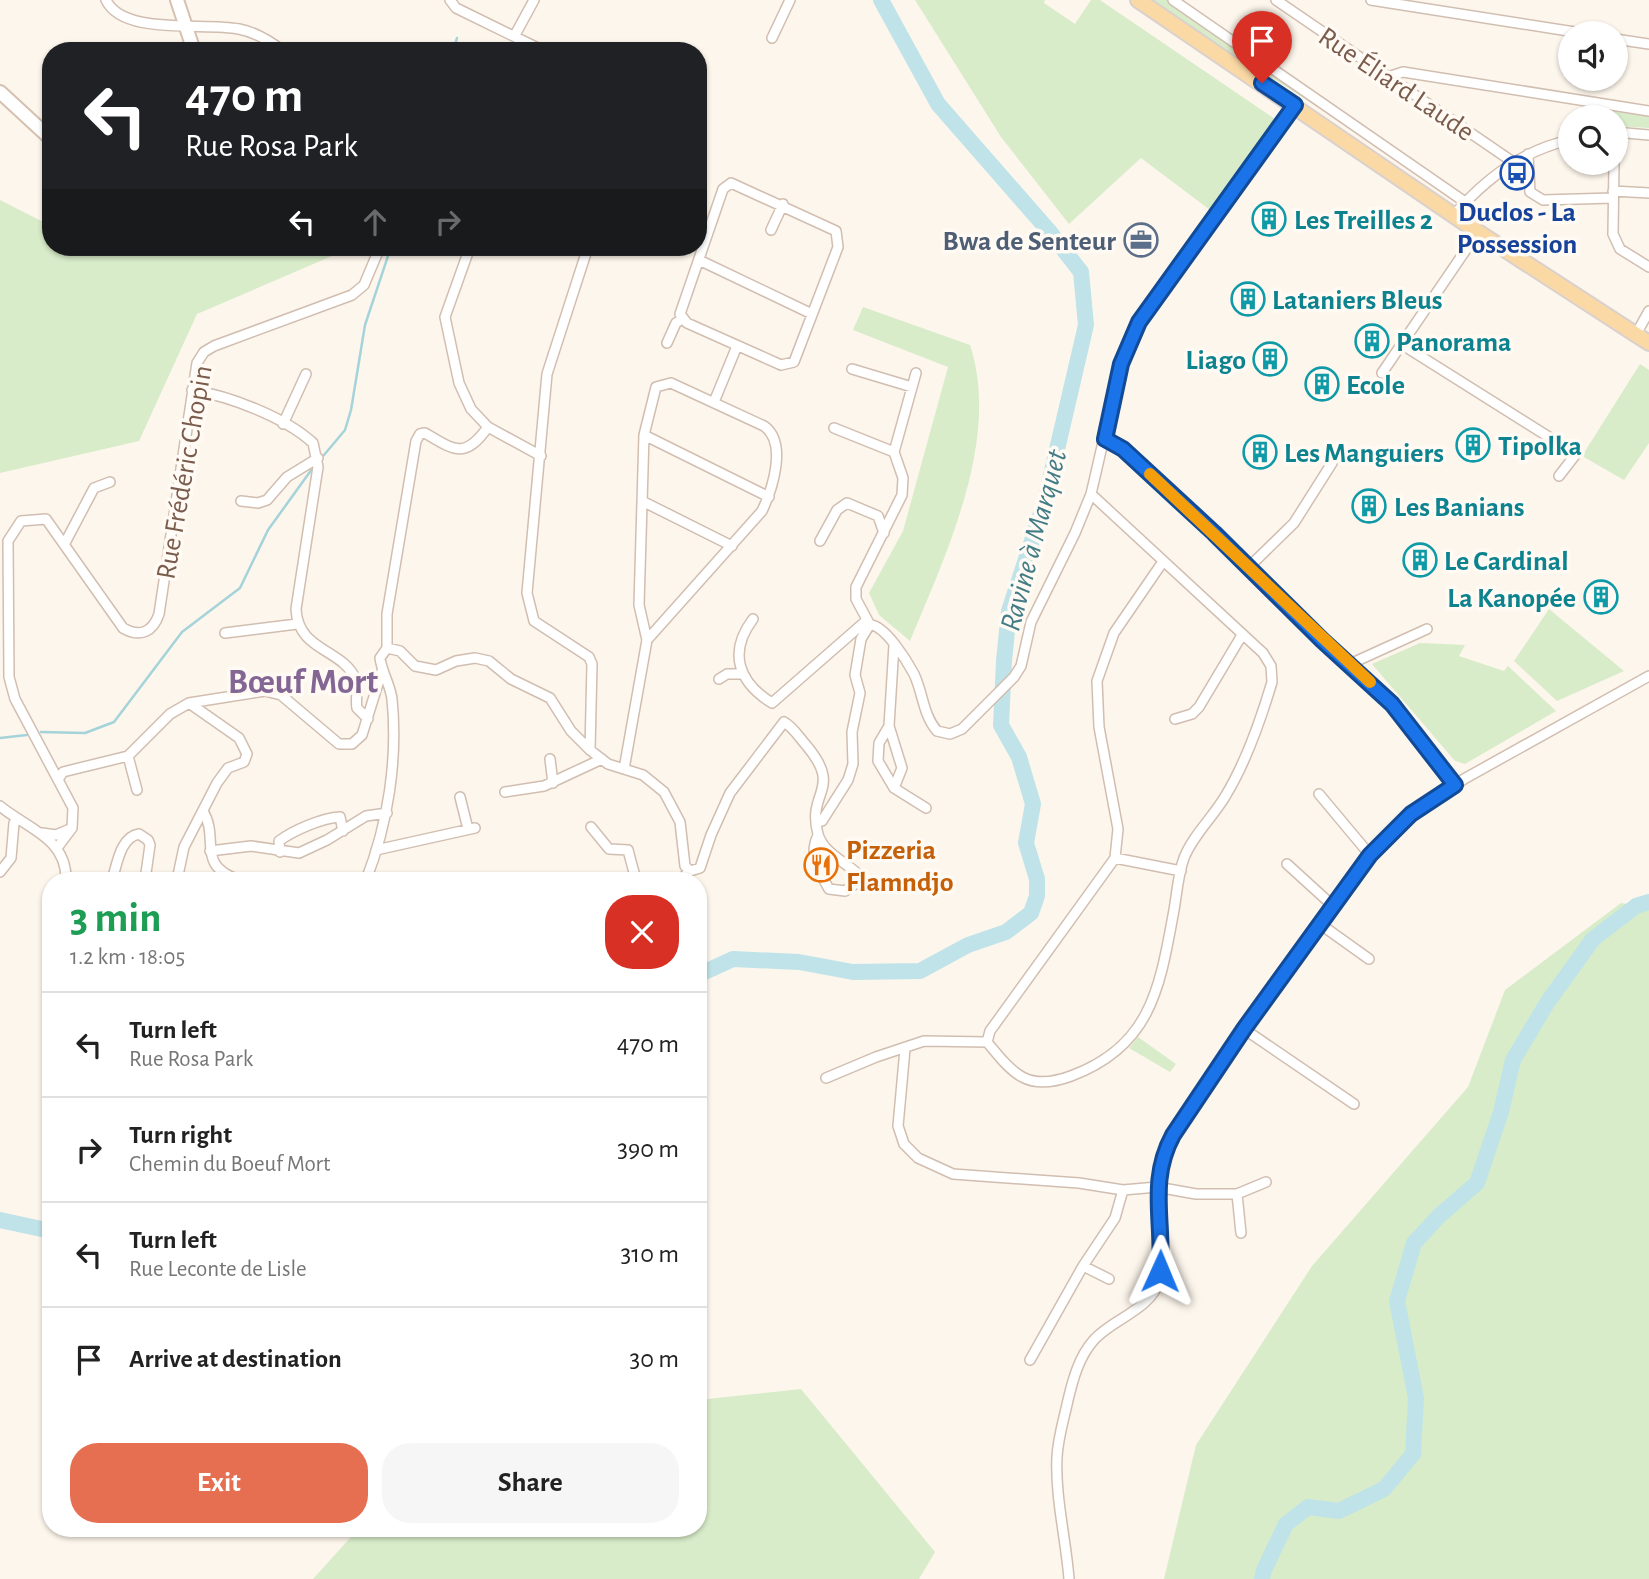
<!DOCTYPE html>
<meta charset="utf-8">
<style>
body{margin:0;font-family:"Alegreya Sans",sans-serif;background:#f6f6f6;color:#222;height:100vh;display:flex;flex-direction:column;font-size:26px;white-space:nowrap}
*{box-sizing:border-box;margin:0}
p{font-size:23px;color:#767676}
.icon{flex:none;width:38px;height:38px;fill:none;stroke:currentColor;stroke-width:2;stroke-linecap:round;stroke-linejoin:round}
.map{position:relative;flex:1;overflow:hidden}
.panel{position:absolute;left:42px;top:872px;width:665px;height:665px;display:flex;flex-direction:column;background:#fff;border-radius:28px;box-shadow:0 2px 5px #0004}
.panel>*{flex:none}
.hud{position:absolute;left:42px;top:42px;width:665px;height:214px;border-radius:28px;box-shadow:0 2px 5px #0004;background:#202124;color:#fff;overflow:hidden}
.controls{position:absolute;left:1558px;top:21px;display:grid;gap:14px}
.controls a{display:grid;place-items:center;width:70px;height:70px;border-radius:50%;background:#fff;box-shadow:0 2px 5px #0004;font-size:35px}
.pin{position:absolute;display:grid;place-items:center;width:60px;height:60px;color:#fff;margin:-72px -30px;border-radius:50% 50% 50% 0;rotate:-45deg;box-shadow:0 0 7px #0007}
.pin .icon{rotate:45deg}
.me{position:absolute;width:77px;margin:-38px;rotate:1deg;stroke-linejoin:round;filter:drop-shadow(0 0 5px #0008)}
.turn{display:flex;align-items:center;gap:24px;height:147px;padding:0 28px;font-size:32px}
.turn .icon{width:91px;height:91px;stroke-width:2.5}
.turn b{display:block;font-size:49px;line-height:60px}
.lanes{display:flex;align-items:center;height:66px;padding:0 28px;background:#0003;justify-content:center;gap:35px;direction:ltr}
.lanes .off{opacity:.35}
.round{display:grid;place-items:center;flex:none;width:74px;height:74px;border-radius:28px;background:#f6f6f6}
.summary{display:flex;align-items:center;justify-content:space-between;height:119px;padding:0 28px}
h1{font-size:42px;font-weight:700;line-height:52px;color:#1e9e55}
.button{display:flex;gap:14px;margin-top:auto;padding:14px 28px}
.button a{flex:1;height:80px;border-radius:28px;background:#e76f51;color:#fff;font-size:28px;font-weight:700;line-height:80px;text-align:center}
.button a+a{background:#f6f6f6;color:#222}
ul{padding:0;list-style:none}
li{display:flex;align-items:center;gap:21px;height:105px;padding:0 28px;border-top:2px solid #e0e0e0}
li div{flex:1}
li b{display:block;font-size:26px}
li em{font-style:normal}
.map>svg:first-child{display:block}
.green{fill:#d8ecc9}
.lines{fill:none;stroke-linecap:round;stroke-linejoin:round}
.stream{stroke:#a5d3da;stroke-width:2.5}
.river{stroke:#bfe3e8;stroke-width:16}
.minor-casing{stroke:#d1beb0;stroke-width:12}
.secondary-casing{stroke:#d6c0b0;stroke-width:16}
.primary-casing{stroke:#dad1cd;stroke-width:18}
.minor{stroke:#fff;stroke-width:9}
.secondary{stroke:#fff;stroke-width:12}
.primary{stroke:#fbd9a5;stroke-width:14}
.route-casing{stroke:#114b97;stroke-width:18}
.route{stroke:#1a73e8;stroke-width:12}
.slow{stroke:#f59e0b;stroke-width:12}
.labels{text-anchor:middle;stroke-width:7;stroke-linejoin:round;paint-order:stroke}
.street-label{font-size:28px;fill:#7a5c4d;stroke:#fffaf3}
.transit-label{font-size:28px;font-weight:bold;fill:#164399;stroke:#fffaf3}
.culture-label{font-size:28px;font-weight:bold;fill:#0d838f;stroke:#fffaf3;text-anchor:start}
.service-label{font-size:28px;font-weight:bold;fill:#4e5e75;stroke:#fffaf3;text-anchor:end}
.food-label{font-size:28px;font-weight:bold;fill:#c56008;stroke:#fffaf3;text-anchor:start}
.water-label{font-size:30px;font-style:italic;fill:#437c86;stroke:#fffaf3}
.district-label{font-size:35px;font-weight:bold;fill:#846695;stroke:#fffaf3}
</style>
<div class="map">
<svg width="1649" height="1579" viewBox="0 0 1649 1579">
<rect width="100%" height="100%" fill="#fdf6ec"/>
<!-- green -->
<path class="green" d="M 915,0 L 1045,0 L 1044,3 L 1075,24 L 1091,0 L 1100,0 L 1275,119 L 1210,210 L 1141,158 L 1069,224 L 1001,137 Z
M 1148,0 L 1167,0 L 1322,104 L 1319,108 C 1264,72 1205,39 1148,0 Z
M 1611,109 L 1649,114 L 1649,128 L 1615,126 L 1615,117 L 1609,117 Z
M 0,200 L 51,226 L 51,247 L 353,247 L 197,314 L 139,441 L 0,473 Z
M 863,307 L 970,345 C 1001,439 946,554 910,641 L 879,615 L 869,593 L 903,531 L 948,367 L 853,330 Z
M 1640,364 L 1649,370 L 1649,443 L 1624,480 L 1582,456 Z
M 1549,609 L 1624,671 L 1557,701 L 1514,661 Z
M 1420,643 L 1465,645 L 1459,656 L 1504,671 L 1508,666 L 1556,711 L 1465,764 L 1455,761 L 1372,664 Z
M 1621,903 L 1649,908 L 1649,1579 L 1164,1579 L 1196,1445 L 1312,1266 L 1468,1087 L 1505,990 Z
M 1138,1037 L 1176,1064 L 1170,1072 L 1129,1048 Z
M 801,1389 L 935,1552 L 919,1579 L 313,1579 L 359,1528 L 698,1528 L 698,1400 Z"/>
<g class="lines">
<!-- stream -->
<path class="stream" d="M 453,51 L 457,38
M 324,455 L 345,430 L 351,410 L 365,325 L 391,247
M 41,732 L 85,733 L 114,722 L 182,632 L 240,588 L 268,530 L 312,469
M 0,738 L 27,735"/>
<!-- river -->
<path class="river" d="M 698,975 L 733,959 L 799,962 L 853,972 L 920,971 L 968,945 L 1006,932 L 1031,913 L 1037,896 L 1037,879 L 1026,843 L 1033,804 L 1019,757 L 1001,725 L 1004,661 L 1009,611 L 1045,501 L 1086,325 L 1081,272 L 1049,231 L 938,104 L 881,0
M 0,1220 L 51,1231
M 1262,1579 L 1264,1570 L 1286,1524 L 1308,1507 L 1339,1511 L 1384,1489 L 1413,1454 L 1416,1398 L 1397,1301 L 1414,1243 L 1439,1216 L 1477,1183 L 1501,1112 L 1513,1060 L 1547,1003 L 1593,939 L 1636,906 L 1649,902"/>
<defs>
<path id="minor" d="M 106,0 C 123,36 204,22 239,29 C 255,32 270,41 283,51
M 450,0 L 456,8 L 544,51
M 1173,0 L 1465,202
M 1276,0 L 1513,162
M 1371,0 L 1581,33
M 515,35 L 534,0
M 772,38 L 790,0
M 1615,39 L 1649,44
M 1388,77 L 1403,72 L 1649,111
M 1615,132 L 1649,135
M 1528,154 L 1530,192 L 1543,200 L 1613,198
M 1614,163 L 1613,234 L 1620,249 L 1649,267
M 731,183 L 836,231 L 838,247 L 797,354 L 794,362 L 781,365 L 687,323 L 680,314 L 723,189 Z
M 1613,191 L 1649,193
M 1454,215 C 1485,179 1523,150 1570,140
M 771,230 L 783,204
M 470,247 L 445,317 L 459,383 L 471,409 L 488,427 L 541,456
M 588,247 L 547,374 L 527,593 L 534,621 L 589,657 L 592,664 L 590,750
M 699,260 L 812,314
M 1635,336 L 1649,311
M 667,343 L 676,323 L 682,319
M 1401,344 L 1576,454 L 1559,476
M 852,369 L 912,387
M 1382,373 L 1478,232
M 192,390 C 229,396 285,417 313,443 L 318,467 L 296,609 C 298,652 343,648 356,680 C 359,689 355,698 357,708 L 368,719
M 714,402 L 737,346
M 283,424 L 306,374
M 834,428 L 894,452
M 644,435 L 769,497
M 1105,439 L 1123,449 L 1392,704 L 1455,785
M 1091,494 L 1263,653 L 1271,666 L 1272,682 C 1261,719 1246,762 1226,795 C 1214,816 1193,835 1184,858 C 1178,874 1177,893 1174,910 C 1160,986 1152,1046 1071,1076 C 1028,1092 1014,1075 987,1042 L 990,1031 L 1115,858 L 1118,829 L 1099,727 L 1097,681 L 1114,633 L 1162,563
M 241,501 L 258,503 L 267,500 L 287,477 L 318,458
M 644,502 L 732,546
M 820,541 L 837,510 L 847,503 L 878,516 L 884,533
M 65,543 L 94,488 L 110,482
M 1250,566 L 1294,523 L 1332,463
M 753,619 C 728,652 738,682 772,703 L 867,620
M 870,625 C 885,625 907,661 914,674 C 923,693 923,715 937,731 L 950,734 L 962,729 L 1014,677 L 1021,666 L 1031,622 L 1075,533 L 1091,494 L 1121,364 L 1139,322 L 1295,105
M 870,625 L 856,599 L 856,587 L 902,495 L 903,478 L 894,452 L 916,373
M 225,633 L 297,624
M 894,645 L 889,726 L 879,743 L 878,761 L 894,788 L 926,808
M 387,648 L 400,651 L 415,666 L 436,670 L 456,661 L 475,658 L 489,661 L 511,679 L 550,698 L 571,731 L 590,750 L 608,764 L 643,775 L 664,792 L 680,822 L 685,866 L 690,871
M 387,648 L 387,614 L 416,441 L 420,434 L 425,433 C 455,451 465,459 488,427
M 1350,664 L 1427,629
M 719,679 L 727,674 L 742,674
M 1175,719 L 1192,714 L 1199,707 L 1242,635
M 889,726 L 902,768 L 894,788
M 128,756 L 137,790
M 550,759 L 553,783
M 624,769 L 647,640 L 639,605 L 644,435 L 656,387 L 671,383 L 764,426 C 788,443 772,490 762,511 L 647,640
M 59,778 L 63,772 L 128,756 L 170,714 L 189,703 L 265,691 L 281,695 L 339,744 L 352,744 L 362,735 L 382,671
M 505,792 L 544,786 L 602,759
M 1319,794 L 1370,855
M 460,797 L 468,829
M 0,806 C 26,828 67,838 66,880
M 203,811 C 220,839 195,865 239,880
M 816,822 L 822,821 L 848,780 L 853,764 L 852,732 L 860,693 L 855,675 L 861,639 L 869,626
M 591,827 L 609,849 L 628,850 L 636,880
M 42,833 L 56,835 L 70,829
M 57,848 L 72,828 L 73,808 L 15,699 L 9,677 L 8,541 L 21,521 L 46,519 L 123,628 C 140,638 153,632 159,614 L 197,363 L 204,352 L 214,346 L 352,295 L 364,285 L 380,247
M 376,850 L 475,828
M 210,851 L 251,846 L 299,853 L 327,840 L 366,816 L 387,813
M 280,852 L 279,841 C 294,830 322,818 340,817 L 343,831
M 1115,858 L 1181,871
M 1287,864 L 1332,905
M 690,871 L 700,868 L 711,835 L 730,793 L 784,722 C 793,727 799,737 806,745 C 844,790 806,791 818,834 C 823,853 846,862 859,875 L 859,881 L 845,891 L 829,889 C 819,871 808,856 818,835
M 0,872 L 11,858 L 14,823 L 17,820
M 112,880 C 117,865 120,837 139,834 L 148,840 L 150,845 L 145,880
M 177,880 L 184,847 L 217,783 L 228,768 L 244,762 L 247,754 L 239,738 L 189,703
M 366,880 C 388,824 398,759 392,699 C 390,684 382,673 380,658 L 387,648
M 680,880 L 690,871
M 1320,924 L 1369,959
M 1244,1029 L 1354,1104
M 905,1049 L 898,1126 L 904,1144 L 918,1158 L 953,1174 L 1079,1183 L 1123,1190
M 826,1078 L 876,1057 L 924,1041 L 987,1042
M 1237,1194 L 1241,1233
M 1083,1266 L 1109,1279
M 1030,1360 L 1083,1266 L 1115,1218 L 1123,1190 L 1157,1187 L 1196,1194 L 1237,1194 L 1266,1182
M 1069,1579 C 1066,1539 1055,1497 1057,1457 C 1058,1437 1064,1419 1068,1400 C 1073,1379 1079,1357 1093,1341 C 1110,1320 1151,1310 1159,1281 C 1173,1229 1143,1190 1173,1135 L 1332,905 L 1370,855 L 1397,827 L 1464,779 L 1649,676"/>
<path id="secondary" d="M 177,0 L 194,51
M 0,92 L 51,139"/>
<path id="primary" d="M 1138,0 L 1478,232 L 1649,343"/>
</defs>
<!-- minor casing -->
<use href="#minor" class="minor-casing"/>
<!-- secondary casing -->
<use href="#secondary" class="secondary-casing"/>
<!-- primary casing -->
<use href="#primary" class="primary-casing"/>
<!-- minor -->
<use href="#minor" class="minor"/>
<!-- secondary -->
<use href="#secondary" class="secondary"/>
<!-- primary -->
<use href="#primary" class="primary"/>
</g>
<g class="lines">
<defs>
<path id="route" d="M 1160,1271 C 1164,1222 1148,1181 1173,1135 L 1244,1029 L 1370,855 L 1411,814 L 1455,785 L 1392,704 L 1322,640 L 1214,533 L 1123,449 L 1105,439 L 1121,364 L 1139,322 L 1295,105 L 1262,83"/>
</defs>
<!-- route casing -->
<use href="#route" class="route-casing"/>
<!-- route -->
<use href="#route" class="route"/>
<!-- slow -->
<path class="slow" d="M 1150,474 L 1370,682"/>
</g>
<!-- icons -->
<defs>
<symbol id="bus-ring" viewBox="-11 -11 22 22"><circle r="9.5" fill="#fffaf3" stroke="#1a4fb4" stroke-width="1.5"/><path d="M-5-6H5V4H4V6H2V4H-2V6H-4V4H-5ZM-3.5-4V0h7V-4ZM-3.5 1.2v1.5H-2V1.2ZM2 1.2v1.5H3.5V1.2Z" fill="#1a4fb4"/></symbol>
<symbol id="building-ring" viewBox="-11 -11 22 22"><circle r="9.5" fill="#fffaf3" stroke="#0f9aa8" stroke-width="1.5"/><path d="M-4-6H4V6H1V3H-1V6H-4ZM-2.5-4.3h1.7v1.8h-1.7ZM.8-4.3h1.7v1.8H.8ZM-2.5-1h1.7V.8h-1.7ZM.8-1h1.7V.8H.8Z" fill="#0f9aa8"/></symbol>
<symbol id="office-ring" viewBox="-11 -11 22 22"><circle r="9.5" fill="#fffaf3" stroke="#5c6f8a" stroke-width="1.5"/><path d="M-6-3h4V-5.5h4V-3h4V5H-6ZM-1-4.5V-3h2v-1.5ZM-6 0V1H6V0Z" fill="#5c6f8a"/></symbol>
<symbol id="restaurant-ring" viewBox="-11 -11 22 22"><circle r="9.5" fill="#fffaf3" stroke="#e8710a" stroke-width="1.5"/><path d="M-5-6h1v4h1v-4h1v4h1v-4h1v5L-1.5 .5V6h-2V.5L-5-1ZM5-6V6H3V1.5H1.5Q1.5-4 5-6Z" fill="#e8710a"/></symbol>
</defs>
<g fill-rule="evenodd">
<use href="#bus-ring" x="1498" y="154" width="38" height="38"/>
<use href="#building-ring" x="1250" y="200" width="38" height="38"/>
<use href="#office-ring" x="1122" y="221" width="38" height="38"/>
<use href="#building-ring" x="1229" y="280" width="38" height="38"/>
<use href="#building-ring" x="1353" y="322" width="38" height="38"/>
<use href="#building-ring" x="1251" y="340" width="38" height="38"/>
<use href="#building-ring" x="1303" y="365" width="38" height="38"/>
<use href="#building-ring" x="1454" y="426" width="38" height="38"/>
<use href="#building-ring" x="1241" y="433" width="38" height="38"/>
<use href="#building-ring" x="1350" y="487" width="38" height="38"/>
<use href="#building-ring" x="1401" y="541" width="38" height="38"/>
<use href="#building-ring" x="1582" y="578" width="38" height="38"/>
<use href="#restaurant-ring" x="802" y="846" width="38" height="38"/>
</g>
<g class="labels">
<!-- street labels -->
<g class="street-label">
<text transform="translate(1397 83) rotate(34)" y="10">Rue Éliard Laude</text>
<text transform="translate(183 472) rotate(-80)" y="10">Rue Frédéric Chopin</text>
</g>
<!-- transit labels -->
<g class="transit-label">
<text x="1517" y="221">Duclos - La<tspan x="1517" dy="32">Possession</tspan></text>
</g>
<!-- culture labels -->
<g class="culture-label">
<text x="1294" y="229">Les Treilles 2</text>
<text x="1272" y="309">Lataniers Bleus</text>
<text x="1396" y="351">Panorama</text>
<text x="1246" y="369" text-anchor="end">Liago</text>
<text x="1346" y="394">Ecole</text>
<text x="1498" y="455">Tipolka</text>
<text x="1284" y="462">Les Manguiers</text>
<text x="1394" y="516">Les Banians</text>
<text x="1444" y="570">Le Cardinal</text>
<text x="1576" y="607" text-anchor="end">La Kanopée</text>
</g>
<!-- service labels -->
<g class="service-label">
<text x="1116" y="250">Bwa de Senteur</text>
</g>
<!-- food labels -->
<g class="food-label">
<text x="846" y="859">Pizzeria<tspan x="846" dy="32">Flamndjo</tspan></text>
</g>
<!-- water labels -->
<g class="water-label">
<text transform="translate(1033 540) rotate(-75)" y="10">Ravine à Marquet</text>
</g>
<!-- district labels -->
<g class="district-label">
<text x="303" y="693">Bœuf Mort</text>
</g>
</g>
</svg>
<div class="controls">
<a><svg class="icon" aria-label="sound" viewBox="0 0 24 24"><path d="M4 9h4l5-4v14l-5-4H4zM17 9q2 3 0 6"/></svg></a>
<a><svg class="icon" aria-label="search" viewBox="0 0 24 24"><circle cx="10" cy="10" r="6"/><path d="M15 15l6 6"/></svg></a>
</div>
<div class="pin" style="left:1262px;top:83px;background:#d93025"><svg class="icon" aria-label="arrive" viewBox="0 0 24 24"><path d="M6 21V4h12l-3 4 3 4H6"/></svg></div>
<svg class="me" style="left:1160px;top:1271px" viewBox="-20 -20 40 40"><path d="M0-17L14 15 0 8-14 15z" fill="#1a73e8" stroke="#fff" stroke-width="4"/></svg>
<div class="hud">
<div class="turn"><svg class="icon" aria-label="left" viewBox="0 0 24 24"><path d="M17 20v-9H6M10 6l-5 5 5 5"/></svg><div><b>470 m</b>Rue Rosa Park</div></div>
<div class="lanes"><svg class="icon" aria-label="left" viewBox="0 0 24 24"><path d="M17 20v-9H6M10 6l-5 5 5 5"/></svg><svg class="icon off" aria-label="ahead" viewBox="0 0 24 24"><path d="M12 20V5M6 11l6-6 6 6"/></svg><svg class="icon off" aria-label="right" viewBox="0 0 24 24"><path d="M7 20v-9h11M14 6l5 5-5 5"/></svg></div>
</div>
<section class="panel">
<div class="summary"><div><h1>3 min</h1><p>1.2 km · 18:05</p></div><a class="round" style="background:#d93025;color:#fff"><svg class="icon" aria-label="close" viewBox="0 0 24 24"><path d="M6 6l12 12M18 6L6 18"/></svg></a></div>
<ul>
<li><svg class="icon" aria-label="left" viewBox="0 0 24 24"><path d="M17 20v-9H6M10 6l-5 5 5 5"/></svg><div><b>Turn left</b><p>Rue Rosa Park</p></div><em>470 m</em></li>
<li><svg class="icon" aria-label="right" viewBox="0 0 24 24"><path d="M7 20v-9h11M14 6l5 5-5 5"/></svg><div><b>Turn right</b><p>Chemin du Boeuf Mort</p></div><em>390 m</em></li>
<li><svg class="icon" aria-label="left" viewBox="0 0 24 24"><path d="M17 20v-9H6M10 6l-5 5 5 5"/></svg><div><b>Turn left</b><p>Rue Leconte de Lisle</p></div><em>310 m</em></li>
<li><svg class="icon" aria-label="arrive" viewBox="0 0 24 24"><path d="M6 21V4h12l-3 4 3 4H6"/></svg><div><b>Arrive at destination</b></div><em>30 m</em></li>
</ul>
<div class="button"><a>Exit</a><a>Share</a></div>
</section>
</div>
